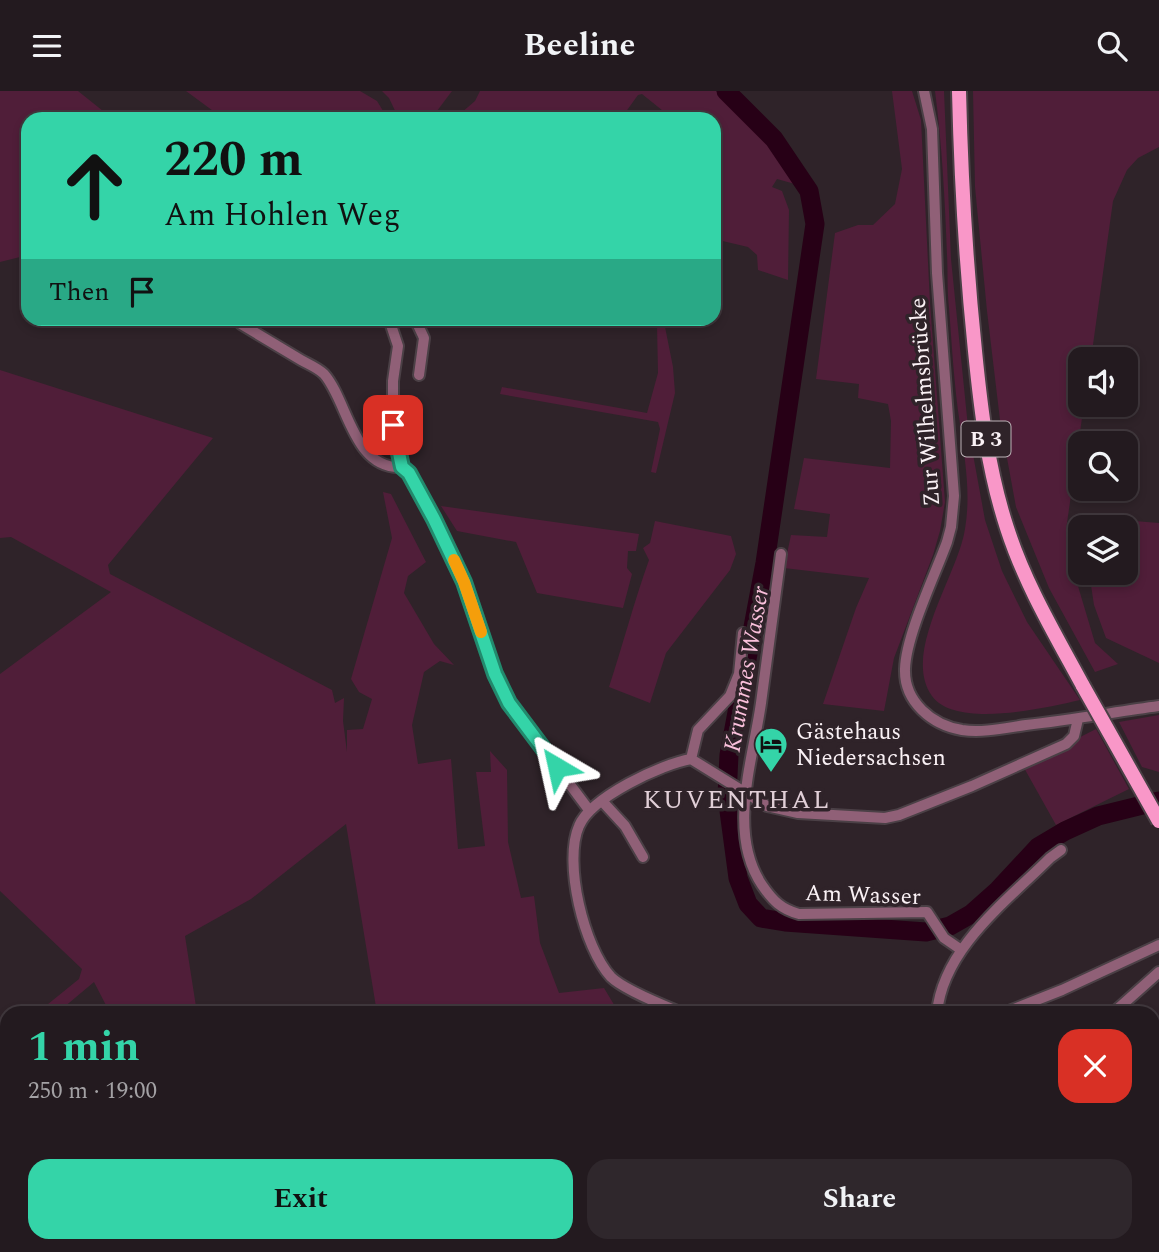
<!DOCTYPE html>
<meta charset="utf-8">
<style>
body{margin:0;font-family:Spectral,serif;background:#2f272c;color:#f1f3f6;height:100vh;display:flex;flex-direction:column;font-size:26px;white-space:nowrap}
*{box-sizing:border-box;margin:0}
p{font-size:23px;color:#a3a1a4}
.icon{flex:none;width:38px;height:38px;fill:none;stroke:currentColor;stroke-width:2;stroke-linecap:round;stroke-linejoin:round}
.map{position:relative;flex:1;overflow:hidden}
.details{position:absolute;left:0px;top:915px;width:1160px;height:247px;display:flex;flex-direction:column;background:#231a1f;border-radius:21px 21px 0 0;box-shadow:0 4px 10px #0003,0 0 0 2px #40383d}
.details>*{flex:none}
.top-card{position:absolute;left:21px;top:21px;width:700px;height:214px;border-radius:21px;box-shadow:0 4px 10px #0003,0 0 0 2px #40383d;background:#34d4a8;color:#111;overflow:hidden}
.buttons{position:absolute;left:1068px;top:256px;display:grid;gap:14px}
.buttons a{display:grid;place-items:center;width:70px;height:70px;border-radius:14px;background:#231a1f;box-shadow:0 4px 10px #0003,0 0 0 2px #40383d;font-size:35px}
.pin{position:absolute;display:grid;place-items:center;width:60px;height:60px;color:#fff;margin:-30px;border-radius:14px;box-shadow:0 4px 10px #0006}
.me{position:absolute;width:77px;margin:-38px;rotate:324deg;stroke-linejoin:round;filter:drop-shadow(0 0 5px #0008)}
.turn{display:flex;align-items:center;gap:24px;height:147px;padding:0 28px;font-size:32px}
.turn .icon{width:91px;height:91px;stroke-width:2.5}
.turn b{display:block;font-size:49px;line-height:60px}
.then{display:flex;align-items:center;height:66px;padding:0 28px;background:#0003;gap:14px;font-size:26px}
.round{display:grid;place-items:center;flex:none;width:74px;height:74px;border-radius:21px;background:#2f272c}
.overview{display:flex;align-items:center;justify-content:space-between;height:119px;padding:0 28px}
h1{font-size:42px;font-weight:700;line-height:52px;color:#34d4a8}
.action{display:flex;gap:14px;margin-top:auto;padding:14px 28px}
.action a{flex:1;height:80px;border-radius:21px;background:#34d4a8;color:#111;font-size:28px;font-weight:700;line-height:80px;text-align:center}
.action a+a{background:#2f272c;color:#f1f3f6}
header{display:flex;justify-content:space-between;align-items:center;height:91px;padding:0 28px;background:#231a1f;font-size:32px;font-weight:700}
.map>svg:first-child{display:block}
.green{fill:#501e39}
.lines{fill:none;stroke-linecap:round;stroke-linejoin:round}
.river{stroke:#270016;stroke-width:19}
.minor-casing{stroke:#4b4046;stroke-width:14}
.major-casing{stroke:#4b4046;stroke-width:18}
.minor{stroke:#906077;stroke-width:10}
.major{stroke:#f997c8;stroke-width:14}
.major-bridge-casing{stroke:#4b4046;stroke-width:18;stroke-linecap:butt}
.major-bridge{stroke:#f997c8;stroke-width:14}
.route-casing{stroke:#228a6d;stroke-width:18}
.route{stroke:#34d4a8;stroke-width:12}
.slow{stroke:#f59e0b;stroke-width:12}
.labels{text-anchor:middle;stroke-width:7;stroke-linejoin:round;paint-order:stroke}
.shield{fill:#2f2329;stroke:#bdb3b8;stroke-width:2}
.shield-label{font-size:21px;font-weight:bold;fill:#faf1f5}
.street-label{font-size:23px;fill:#faf1f5;stroke:#2f2329}
.poi-label{font-size:23px;fill:#faf1f5;stroke:#2f2329;text-anchor:start}
.water-label{font-size:24px;font-style:italic;fill:#fac0db;stroke:#2f2329}
.quarter-label{font-size:26px;letter-spacing:2px;fill:#e1cfd7;stroke:#2f2329}
</style>
<header><svg class="icon" aria-label="menu" viewBox="0 0 24 24"><path d="M4 6h16M4 12h16M4 18h16"/></svg>Beeline<svg class="icon" aria-label="search" viewBox="0 0 24 24"><circle cx="10" cy="10" r="6"/><path d="M15 15l6 6"/></svg></header>
<div class="map">
<svg width="1159" height="1161" viewBox="0 0 1159 1161">
<rect width="100%" height="100%" fill="#2f2329"/>
<!-- green -->
<path class="green" d="M 0,0 L 78,0 L 113,28 L 28,28 L 28,164 L 0,171 Z
M 186,0 L 360,0 L 377,10 L 388,28 L 224,28 Z
M 382,0 L 452,0 L 431,28 L 399,28 L 389,7 Z
M 480,0 L 716,0 C 741,24 783,61 795,93 L 777,88 L 772,96 L 782,100 L 789,119 L 788,189 L 758,179 L 757,164 L 748,156 L 714,148 L 714,28 L 673,28 L 642,3 L 638,4 L 625,22 L 628,28 L 454,28 L 475,10 Z
M 892,0 L 912,0 L 921,29 L 930,212 L 945,411 L 940,440 L 933,464 L 894,567 L 884,620 L 823,613 L 856,517 L 869,487 L 784,477 L 791,444 L 827,446 L 830,423 L 794,418 L 804,367 L 890,377 L 891,330 L 888,313 L 858,307 L 859,293 L 816,288 L 835,142 L 858,134 L 873,134 L 895,113 L 902,78 Z
M 935,0 L 944,0 L 951,168 L 968,336 L 985,429 L 1002,480 L 1027,531 L 1080,609 C 1045,617 956,638 932,605 C 901,562 958,484 965,438 C 971,402 965,369 960,333 C 954,295 952,255 949,217 C 947,199 948,182 947,164 C 945,109 942,54 935,0 Z
M 973,0 L 1159,0 L 1159,56 L 1138,67 L 1127,79 L 1113,110 L 1091,268 L 1080,268 L 1080,313 L 1084,313 L 1066,439 L 1066,455 L 1095,552 L 1118,573 L 1095,581 L 1049,497 L 1016,416 L 1000,329 L 987,220 L 975,96 Z
M 657,234 L 665,236 L 673,276 L 675,302 L 656,382 L 651,381 L 660,338 L 658,331 L 500,303 L 502,296 L 647,322 L 658,282 Z
M 0,279 L 213,347 L 108,474 L 110,483 L 332,599 L 335,612 L 344,607 L 343,630 L 347,661 L 347,639 L 363,638 L 372,608 L 359,601 L 351,588 L 392,447 L 383,401 L 391,403 L 426,471 L 408,485 L 404,502 L 434,553 L 454,574 L 440,570 L 424,581 L 412,634 L 418,673 L 451,668 L 458,758 L 485,755 L 476,681 L 491,681 L 490,660 L 507,679 L 508,751 L 521,807 L 534,805 L 540,852 L 559,902 L 604,897 L 619,922 L 377,922 L 346,733 L 251,808 L 185,845 L 197,922 L 110,922 L 94,891 L 57,922 L 37,922 L 79,888 L 82,878 L 0,800 L 0,583 L 111,501 L 11,446 L 0,447 Z
M 441,415 L 639,443 L 636,460 L 628,460 L 627,477 L 632,483 L 623,517 L 537,502 L 516,451 L 457,440 Z
M 1085,426 L 1159,432 L 1159,572 L 1106,547 L 1094,514 L 1089,481 L 1125,481 L 1125,436 L 1084,436 Z
M 655,430 L 731,445 L 736,463 L 730,479 L 666,562 L 650,612 L 609,596 C 623,553 634,511 649,469 L 643,457 L 650,452 Z
M 1159,624 L 1159,681 L 1142,676 L 1119,631 Z
M 1096,638 L 1129,698 L 1056,734 L 1023,675 Z
M 921,1155 L 1019,1155 L 1019,1161 L 919,1161 Z"/>
<g class="lines">
<!-- river -->
<path class="river" d="M 726,0 L 774,48 L 809,100 L 815,133 L 765,472 L 729,664 L 727,705 L 738,787 L 748,813 L 761,827 L 785,831 L 926,841 L 950,835 L 971,823 L 998,799 L 1038,756 L 1065,740 L 1098,725 L 1159,710"/>
<defs>
<path id="minor" d="M 924,0 L 932,38 L 937,182 L 954,405 L 951,436 L 947,451 C 935,484 906,544 905,578 C 904,611 932,634 962,639 C 983,642 1005,637 1026,634 C 1071,629 1115,621 1159,615
M 389,228 L 398,255 L 393,290 L 393,334 L 402,376
M 407,228 L 417,232 L 424,247 L 419,284
M 241,233 C 261,245 281,257 301,269 C 308,273 318,277 324,283 C 348,310 353,379 402,376
M 402,376 L 409,382 L 434,427 L 464,491 L 495,583 L 509,612 L 589,719
M 781,463 C 774,513 768,562 761,612 C 753,669 727,742 762,794 C 773,810 781,818 799,823 L 927,821 L 944,847 L 960,858
M 691,668 L 698,639 L 730,605 L 739,583 L 743,542
M 602,710 L 625,735 L 643,766
M 682,922 C 665,915 624,899 611,886 C 584,857 563,771 579,735 C 591,706 662,673 691,668 L 767,715 L 798,722 L 885,727 L 899,724 L 972,695 L 1066,653 L 1074,645 L 1078,628
M 937,922 C 943,857 1007,810 1050,767 L 1061,759
M 1004,922 L 1062,899 L 1159,854
M 1113,922 L 1159,881
M 911,1161 L 913,1155
M 1034,1161 L 1035,1155"/>
<path id="major" d="M 959,0 C 961,87 966,173 975,260 C 981,320 988,379 1007,437 C 1025,493 1055,543 1083,595"/>
</defs>
<!-- minor casing -->
<use href="#minor" class="minor-casing"/>
<!-- major casing -->
<use href="#major" class="major-casing"/>
<!-- minor -->
<use href="#minor" class="minor"/>
<!-- major -->
<use href="#major" class="major"/>
<defs>
<path id="major-bridge" d="M 1083,595 L 1159,730"/>
</defs>
<!-- major-bridge casing -->
<use href="#major-bridge" class="major-bridge-casing"/>
<!-- major-bridge -->
<use href="#major-bridge" class="major-bridge"/>
</g>
<g class="lines">
<defs>
<path id="route" d="M 393,334 L 402,376 L 409,382 L 434,428 L 464,491 L 495,583 L 509,612 L 557,676"/>
</defs>
<!-- route casing -->
<use href="#route" class="route-casing"/>
<!-- route -->
<use href="#route" class="route"/>
<!-- slow -->
<path class="slow" d="M 454,469 L 464,491 L 481,541"/>
</g>
<!-- icons -->
<defs>
<symbol id="hotel-pin" viewBox="-11 -11 22 30"><path d="M0 17L-7.5 6A9.5 9.5 0 1 1 7.5 6Z" fill="#34d4a8" stroke="#2f2329"/><path d="M-6-4.5h1.5V1H6V5H4.5V3h-9V5H-6ZM-4 0a1.8 1.8 0 1 1 3.6 0ZM.5 0V-2.5h3Q6-2.5 6 0Z" fill="#111"/></symbol>
</defs>
<g fill-rule="evenodd">
<use href="#hotel-pin" x="752" y="634" width="38" height="52"/>
</g>
<g class="labels">
<!-- shield labels -->
<rect class="shield" x="961.5" y="330.5" width="49" height="35" rx="5"/>
<g class="shield-label">
<text x="986" y="355">B 3</text>
</g>
<!-- street labels -->
<g class="street-label">
<text transform="translate(924 311) rotate(-94)" y="8">Zur Wilhelmsbrücke</text>
<text transform="translate(863 803) rotate(2)" y="8">Am Wasser</text>
</g>
<!-- poi labels -->
<g class="poi-label">
<text x="796" y="648">Gästehaus<tspan x="796" dy="26">Niedersachsen</tspan></text>
</g>
<!-- water labels -->
<g class="water-label">
<text transform="translate(746 578) rotate(-80)" y="8">Krummes Wasser</text>
</g>
<!-- quarter labels -->
<g class="quarter-label">
<text x="737" y="717">KUVENTHAL</text>
</g>
</g>
</svg>
<div class="buttons">
<a><svg class="icon" aria-label="sound" viewBox="0 0 24 24"><path d="M4 9h4l5-4v14l-5-4H4zM17 9q2 3 0 6"/></svg></a>
<a><svg class="icon" aria-label="search" viewBox="0 0 24 24"><circle cx="10" cy="10" r="6"/><path d="M15 15l6 6"/></svg></a>
<a><svg class="icon" aria-label="layers" viewBox="0 0 24 24"><path d="M12 4l9 5-9 5-9-5zM3 14l9 5 9-5"/></svg></a>
</div>
<div class="pin" style="left:393px;top:334px;background:#d93025"><svg class="icon" aria-label="arrive" viewBox="0 0 24 24"><path d="M6 21V4h12l-3 4 3 4H6"/></svg></div>
<svg class="me" style="left:557px;top:676px" viewBox="-20 -20 40 40"><path d="M0-17L14 15 0 8-14 15z" fill="#34d4a8" stroke="#fff" stroke-width="4"/></svg>
<div class="top-card">
<div class="turn"><svg class="icon" aria-label="ahead" viewBox="0 0 24 24"><path d="M12 20V5M6 11l6-6 6 6"/></svg><div><b>220 m</b>Am Hohlen Weg</div></div>
<div class="then">Then<svg class="icon" aria-label="arrive" viewBox="0 0 24 24"><path d="M6 21V4h12l-3 4 3 4H6"/></svg></div>
</div>
<section class="details">
<div class="overview"><div><h1>1 min</h1><p>250 m · 19:00</p></div><a class="round" style="background:#d93025;color:#fff"><svg class="icon" aria-label="close" viewBox="0 0 24 24"><path d="M6 6l12 12M18 6L6 18"/></svg></a></div>
<div class="action"><a>Exit</a><a>Share</a></div>
</section>
</div>
